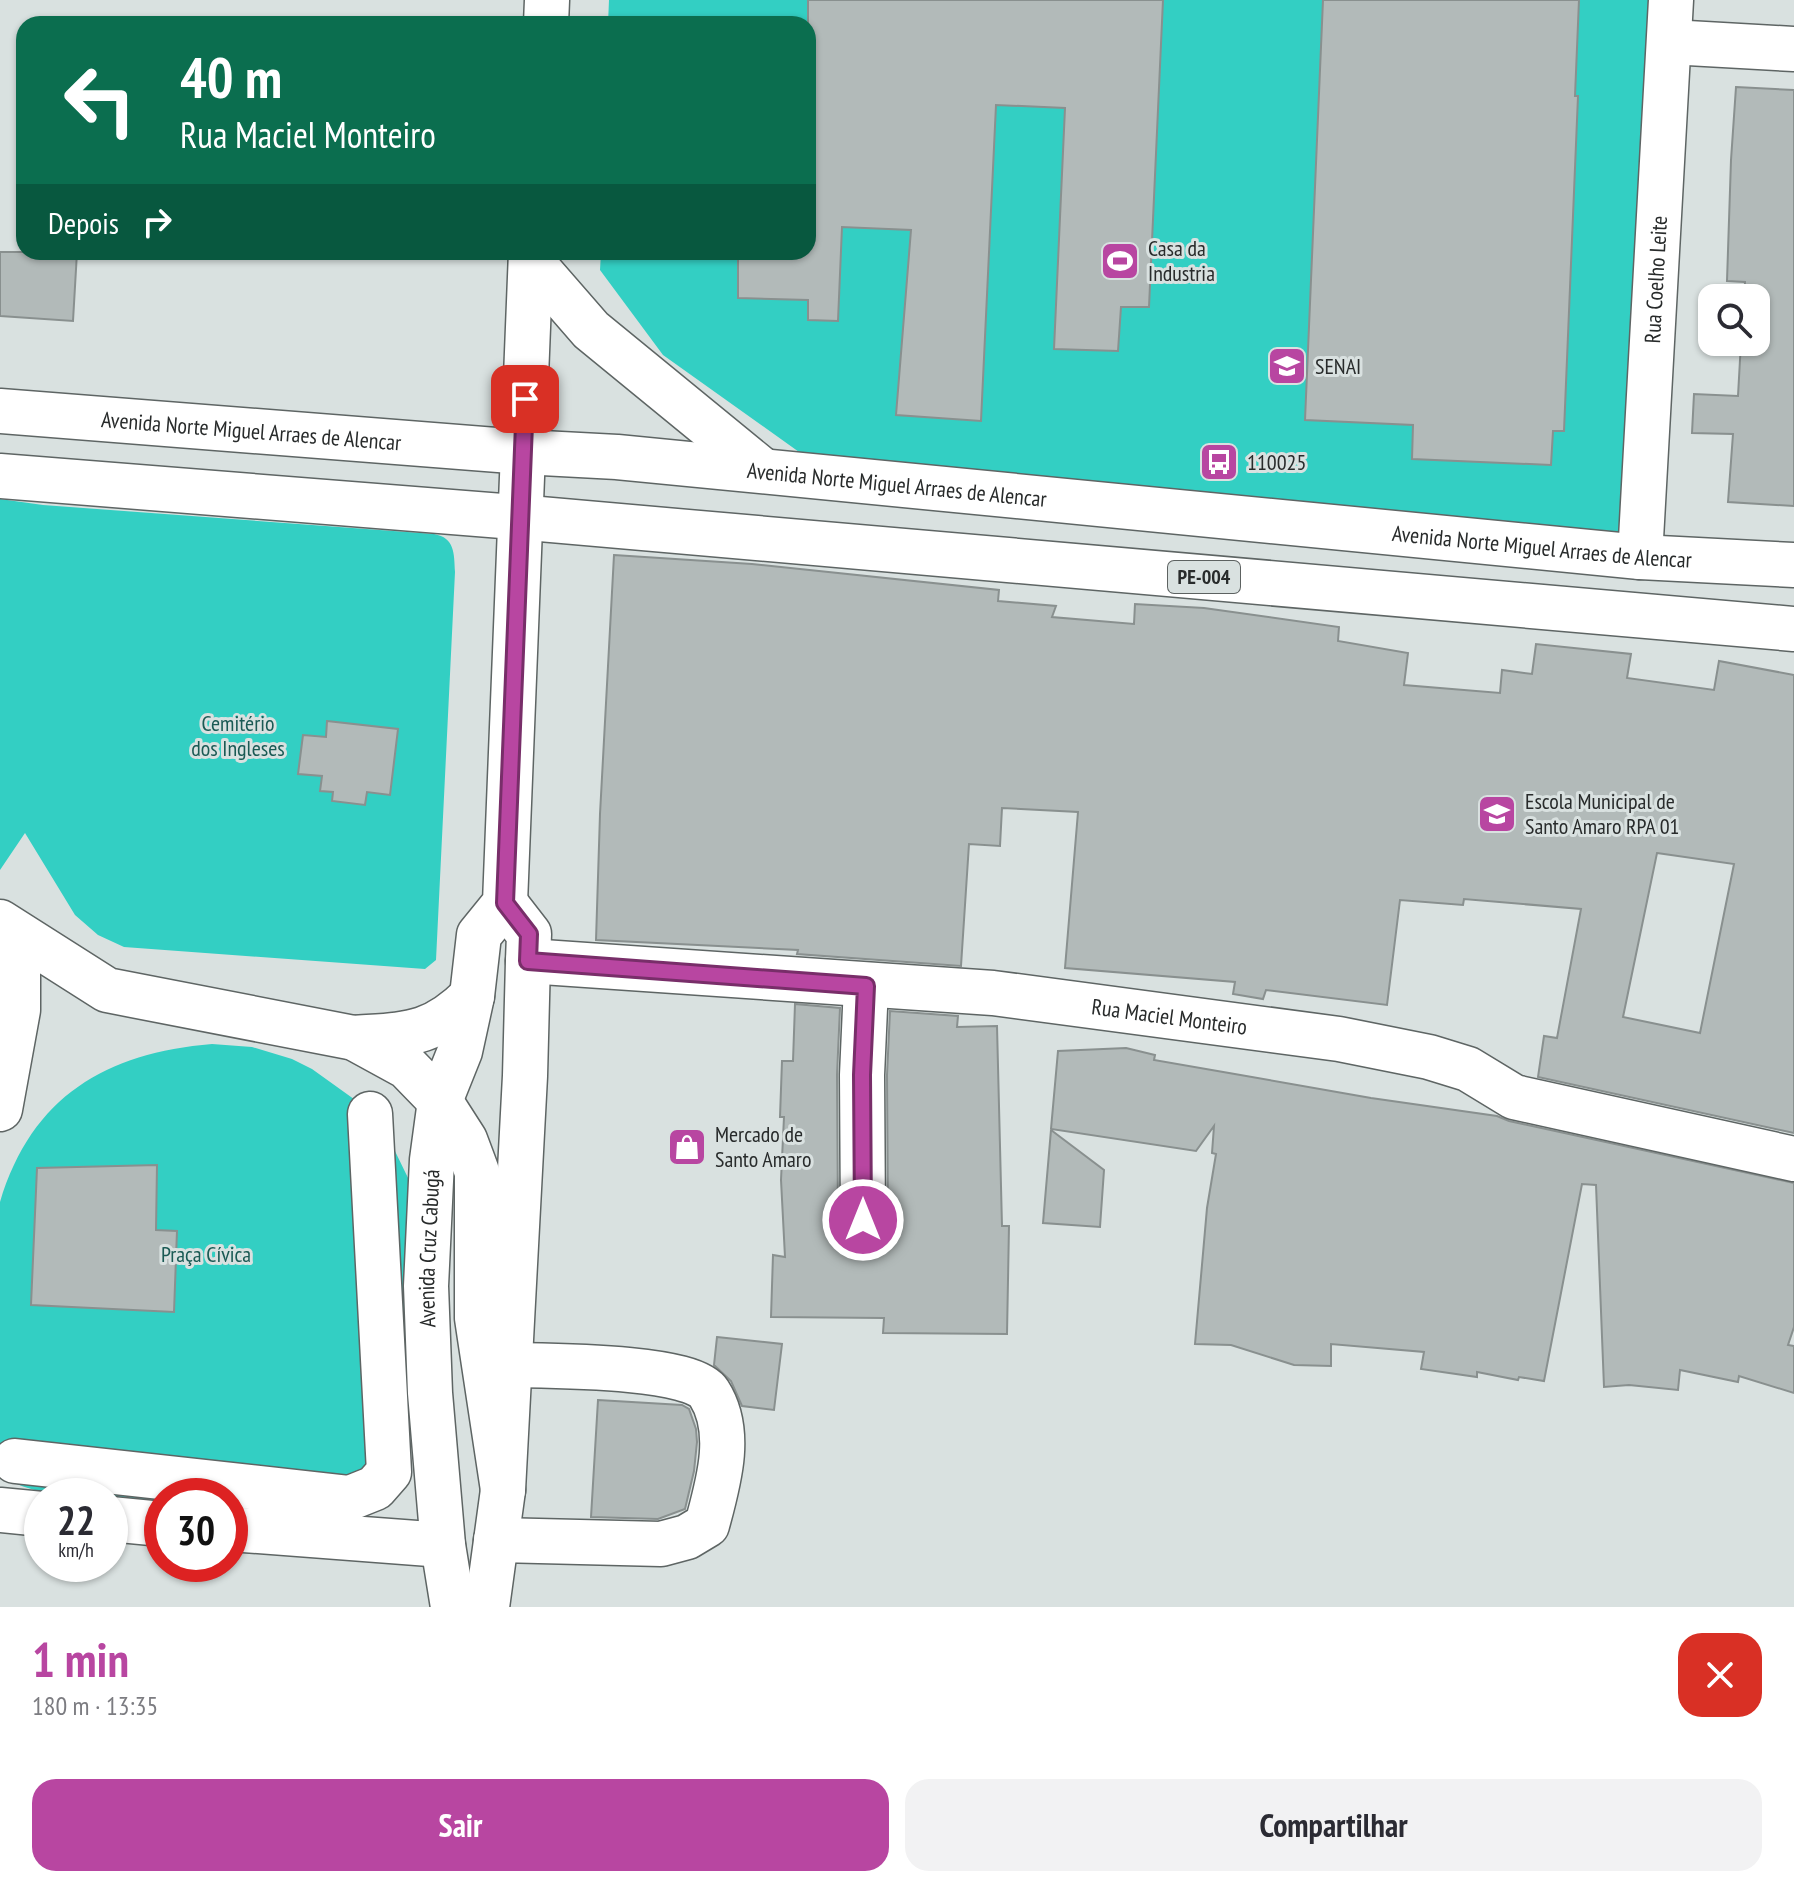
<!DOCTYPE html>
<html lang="pt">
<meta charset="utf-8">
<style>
body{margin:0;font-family:"PT Sans Narrow",sans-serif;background:#f2f2f3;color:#2b2b33;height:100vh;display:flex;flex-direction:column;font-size:30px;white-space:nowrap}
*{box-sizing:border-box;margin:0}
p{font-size:26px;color:#7c7c81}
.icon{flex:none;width:44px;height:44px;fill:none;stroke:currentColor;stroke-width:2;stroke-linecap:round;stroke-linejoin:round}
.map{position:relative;height:1607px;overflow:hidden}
.details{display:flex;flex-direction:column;background:#fff;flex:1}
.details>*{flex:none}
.top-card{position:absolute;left:16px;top:16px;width:800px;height:244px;border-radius:24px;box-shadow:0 2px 6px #0004;background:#0b6e4f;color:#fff;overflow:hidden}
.fabs{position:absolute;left:1698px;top:284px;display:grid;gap:16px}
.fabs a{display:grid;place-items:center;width:72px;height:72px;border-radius:16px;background:#fff;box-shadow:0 2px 6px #0004;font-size:40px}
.speed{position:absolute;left:24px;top:1478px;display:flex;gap:16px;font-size:40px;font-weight:700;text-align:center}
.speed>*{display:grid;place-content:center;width:104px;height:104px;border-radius:50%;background:#fff;box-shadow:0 2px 6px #0004;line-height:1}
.speed small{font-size:20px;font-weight:400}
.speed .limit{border:12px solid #d22;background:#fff;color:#111}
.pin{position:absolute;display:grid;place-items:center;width:68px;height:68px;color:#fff;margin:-34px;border-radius:16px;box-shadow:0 4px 12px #0006}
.me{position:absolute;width:88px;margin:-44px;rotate:0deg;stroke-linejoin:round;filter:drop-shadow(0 0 6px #0008)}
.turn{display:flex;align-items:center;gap:28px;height:168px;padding:0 32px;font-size:36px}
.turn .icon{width:104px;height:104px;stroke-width:2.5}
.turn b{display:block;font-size:56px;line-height:68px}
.then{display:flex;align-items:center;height:76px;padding:0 32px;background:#0003;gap:16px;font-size:30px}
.round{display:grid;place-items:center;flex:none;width:84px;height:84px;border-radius:24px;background:#f2f2f3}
.headline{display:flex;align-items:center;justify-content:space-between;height:136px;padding:0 32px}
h1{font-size:48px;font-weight:700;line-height:60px;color:#b846a1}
.cta{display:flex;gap:16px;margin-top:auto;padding:16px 32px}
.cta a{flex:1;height:92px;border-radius:24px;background:#b846a1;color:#fff;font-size:32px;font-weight:700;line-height:92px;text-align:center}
.cta a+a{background:#f2f2f3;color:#2b2b33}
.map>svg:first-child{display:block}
.green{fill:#33cfc3}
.building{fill:#b2bab9;stroke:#89908f;stroke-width:2;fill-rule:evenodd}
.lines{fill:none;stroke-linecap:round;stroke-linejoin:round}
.minor-casing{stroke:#5e6564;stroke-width:47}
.major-casing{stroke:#5e6564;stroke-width:47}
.minor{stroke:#fff;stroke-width:44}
.major{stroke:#fff;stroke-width:44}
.route-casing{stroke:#782e69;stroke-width:20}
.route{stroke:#b846a1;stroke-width:14}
.labels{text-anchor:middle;stroke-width:6;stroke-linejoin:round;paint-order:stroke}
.shield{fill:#d9e1e0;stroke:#5d6261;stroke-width:2}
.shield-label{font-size:20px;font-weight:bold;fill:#282b2b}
.poi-label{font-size:22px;fill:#282b2b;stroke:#d9e1e0;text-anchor:start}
.street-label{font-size:22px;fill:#282b2b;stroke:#d9e1e0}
.park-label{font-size:22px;fill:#1a5a54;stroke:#d9e1e0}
</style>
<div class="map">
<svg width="1794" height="1607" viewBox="0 0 1794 1607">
<rect width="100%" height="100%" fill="#d9e1e0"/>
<!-- green -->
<path class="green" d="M 609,0 L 1653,0 L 1623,534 L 820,467 L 663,355 L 600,270 L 601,252 L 808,252 L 808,24 L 608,24 Z
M 0,499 L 43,505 L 434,534 C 455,538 454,553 455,572 L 436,960 L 425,969 L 124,947 L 98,935 L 75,915 L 25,833 L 0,870 Z
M 212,1044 L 252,1047 L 292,1059 L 312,1069 L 358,1102 L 392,1145 L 410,1182 L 413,1414 L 409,1445 L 397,1471 L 162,1496 L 162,1500 C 120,1497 32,1502 0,1474 L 0,1202 C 32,1096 106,1053 212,1044 Z"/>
<!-- building -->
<path class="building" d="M 808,0 L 1163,0 L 1149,307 L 1121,307 L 1118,351 L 1054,349 L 1065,108 L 996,105 L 981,421 L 896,415 L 911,230 L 842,227 L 838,321 L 808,320 L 808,300 L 738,298 L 738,252 L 808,252 Z
M 1323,0 L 1579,0 L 1575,96 L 1578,96 L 1564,431 L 1553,431 L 1551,465 L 1412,459 L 1413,425 L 1305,420 Z
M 1736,87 L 1794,90 L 1794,506 L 1728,502 L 1733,434 L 1692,433 L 1694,394 L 1738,396 L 1741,342 L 1756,342 L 1756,298 L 1744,298 L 1745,282 L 1727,281 L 1731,160 Z
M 0,252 L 77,252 L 73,321 L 0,316 Z
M 614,555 L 752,564 L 999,590 L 998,601 L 1056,606 L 1052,617 L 1134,624 L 1135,604 L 1204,608 L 1339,627 L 1338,641 L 1408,653 L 1404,685 L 1500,693 L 1502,670 L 1532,674 L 1536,644 L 1631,654 L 1627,678 L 1714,690 L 1719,661 L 1794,675 L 1794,1133 L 1538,1077 L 1544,1036 L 1557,1038 L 1581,909 L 1464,899 L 1463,905 L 1400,900 L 1387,1005 L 1266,990 L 1263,999 L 1233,994 L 1235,982 L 1065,968 L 1078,812 L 1002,808 L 1000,846 L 969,844 L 961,966 L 797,954 L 798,950 L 596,940 L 600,814 ZM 1657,853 L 1734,864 L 1700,1033 L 1623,1017 Z
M 327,721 L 398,729 L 390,795 L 367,792 L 365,805 L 332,801 L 333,792 L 320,791 L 322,776 L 298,774 L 303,735 L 326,737 Z
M 795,1004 L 840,1008 L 837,1075 L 838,1220 L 842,1233 L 851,1242 L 862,1245 L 876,1241 L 885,1232 L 888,1220 L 887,1075 L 890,1011 L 958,1016 L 957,1027 L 997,1026 L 1002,1226 L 1009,1226 L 1007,1334 L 883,1333 L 884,1318 L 771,1317 L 773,1255 L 785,1257 L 781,1180 L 784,1117 L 780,1117 L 782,1061 L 793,1061 Z
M 1126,1048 L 1155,1055 L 1154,1060 L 1229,1073 L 1371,1098 L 1497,1116 L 1509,1121 L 1794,1183 L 1794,1327 L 1788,1345 L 1794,1346 L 1794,1393 L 1739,1376 L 1738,1382 L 1680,1370 L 1678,1390 L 1629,1385 L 1604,1387 L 1596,1185 L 1582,1184 L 1544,1381 L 1519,1377 L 1518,1380 L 1477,1372 L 1477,1377 L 1421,1369 L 1424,1352 L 1331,1344 L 1331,1366 L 1294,1365 L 1231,1345 L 1195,1344 L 1207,1208 L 1216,1154 L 1212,1153 L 1214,1126 L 1196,1151 L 1051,1129 L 1058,1051 Z
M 1051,1130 L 1104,1170 L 1100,1227 L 1043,1223 Z
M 157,1165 L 156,1230 L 177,1231 L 174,1312 L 31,1305 L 37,1168 Z
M 717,1337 L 782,1344 L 774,1410 L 742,1406 L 731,1381 L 714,1365 Z
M 598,1400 L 682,1405 L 689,1409 L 696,1429 L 697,1442 L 694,1471 L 685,1509 L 658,1519 L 591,1517 Z"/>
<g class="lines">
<defs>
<g id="minor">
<path d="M 1670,42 L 1794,49"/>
<path id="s1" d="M 1640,557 L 1671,0"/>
<path id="s2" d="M 528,961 L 993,993 L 1339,1039 L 1429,1057 L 1468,1069 L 1514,1097 L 1794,1159"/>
<path d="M 863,1220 L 862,1075 L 866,986"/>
<path d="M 15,1461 L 350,1498 L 375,1488 L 389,1472 L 370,1114"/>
<path d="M 496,1540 L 661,1544 L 687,1537 L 707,1525 C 718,1484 734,1432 709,1393 C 691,1365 546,1366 510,1365"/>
</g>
<g id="major">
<path d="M 546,24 L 547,0"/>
<path d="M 531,261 L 591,330 L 762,470"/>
<path id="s3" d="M 0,411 L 523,452 L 617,457 L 1640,557 L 1794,565"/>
<path d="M 0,476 L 540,519 L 1794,629"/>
<path d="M 0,922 L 107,990 L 354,1038 L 407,1067 L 440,1101 L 465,1140 L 477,1172 L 477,1318 L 503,1490"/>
<path d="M 0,936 L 18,970 L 18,1010 L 0,1109"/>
<path d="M 354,1038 C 407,1034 432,1036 472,996"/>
<path d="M 0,1510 L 42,1514"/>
<path d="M 110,1519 L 162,1524"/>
<path d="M 230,1529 L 443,1545"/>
<path id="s4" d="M 453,1607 L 443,1545 L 430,1393 L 426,1286 L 432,1160 L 440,1101 L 460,1051 L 472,996 L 479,935 L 505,903 L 531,252"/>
<path d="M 487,1607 L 503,1490 L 525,1076 L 528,961 L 529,934 L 505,903"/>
</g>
</defs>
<!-- minor casing -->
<use href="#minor" class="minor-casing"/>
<!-- major casing -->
<use href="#major" class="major-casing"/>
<!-- minor -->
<use href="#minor" class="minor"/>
<!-- major -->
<use href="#major" class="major"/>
</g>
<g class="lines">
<defs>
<path id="route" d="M 525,399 L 505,903 L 529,934 L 528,961 L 866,986 L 862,1075 L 863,1220"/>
</defs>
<!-- route casing -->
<use href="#route" class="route-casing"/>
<!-- route -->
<use href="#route" class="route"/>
</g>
<!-- icons -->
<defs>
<symbol id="stadium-square" viewBox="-11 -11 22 22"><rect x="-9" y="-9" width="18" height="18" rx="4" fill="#b846a1" stroke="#d9e1e0"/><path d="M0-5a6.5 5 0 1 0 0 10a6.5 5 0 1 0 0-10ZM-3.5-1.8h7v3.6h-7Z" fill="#fff"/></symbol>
<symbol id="school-square" viewBox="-11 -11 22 22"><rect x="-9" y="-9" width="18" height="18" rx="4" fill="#b846a1" stroke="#d9e1e0"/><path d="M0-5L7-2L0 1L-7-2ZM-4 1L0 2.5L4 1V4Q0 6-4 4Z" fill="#fff"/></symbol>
<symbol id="bus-square" viewBox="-11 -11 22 22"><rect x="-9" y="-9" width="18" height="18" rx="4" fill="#b846a1" stroke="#d9e1e0"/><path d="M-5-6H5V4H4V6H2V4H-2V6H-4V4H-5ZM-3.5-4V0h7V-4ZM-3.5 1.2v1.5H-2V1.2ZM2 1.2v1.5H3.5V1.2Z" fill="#fff"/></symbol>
<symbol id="university-square" viewBox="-11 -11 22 22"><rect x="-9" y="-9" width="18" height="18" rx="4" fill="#b846a1" stroke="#d9e1e0"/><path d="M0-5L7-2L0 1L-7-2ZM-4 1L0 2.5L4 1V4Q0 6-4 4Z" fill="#fff"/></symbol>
<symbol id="shop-square" viewBox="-11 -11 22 22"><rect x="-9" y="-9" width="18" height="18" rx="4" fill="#b846a1" stroke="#d9e1e0"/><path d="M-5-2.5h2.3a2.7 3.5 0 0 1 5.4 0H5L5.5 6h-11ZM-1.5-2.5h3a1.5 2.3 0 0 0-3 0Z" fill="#fff"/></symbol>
</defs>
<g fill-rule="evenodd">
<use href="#stadium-square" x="1098" y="239" width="44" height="44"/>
<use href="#school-square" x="1265" y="344" width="44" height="44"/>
<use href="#bus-square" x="1197" y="440" width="44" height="44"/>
<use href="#university-square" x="1475" y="792" width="44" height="44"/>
<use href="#shop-square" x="665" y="1125" width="44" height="44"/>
</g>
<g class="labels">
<!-- shield labels -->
<rect class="shield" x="1168" y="561" width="72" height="32" rx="6"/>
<g class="shield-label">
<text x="1204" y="584">PE-004</text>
</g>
<!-- poi labels -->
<g class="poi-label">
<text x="1148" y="256">Casa da<tspan x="1148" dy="25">Industria</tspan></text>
<text x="1315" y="374">SENAI</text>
<text x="1247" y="470">110025</text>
<text x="1525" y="809">Escola Municipal de<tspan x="1525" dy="25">Santo Amaro RPA 01</tspan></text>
<text x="715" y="1142">Mercado de<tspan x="715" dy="25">Santo Amaro</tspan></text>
</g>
<!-- street labels -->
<g class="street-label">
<text dy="8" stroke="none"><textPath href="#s1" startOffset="278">Rua Coelho Leite</textPath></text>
<text dy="8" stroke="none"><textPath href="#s3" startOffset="252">Avenida Norte Miguel Arraes de Alencar</textPath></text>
<text dy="8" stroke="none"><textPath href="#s3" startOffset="900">Avenida Norte Miguel Arraes de Alencar</textPath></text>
<text dy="8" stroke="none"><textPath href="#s3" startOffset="1548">Avenida Norte Miguel Arraes de Alencar</textPath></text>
<text dy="8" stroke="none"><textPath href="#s2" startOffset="644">Rua Maciel Monteiro</textPath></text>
<text dy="8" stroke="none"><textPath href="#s4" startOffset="360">Avenida Cruz Cabugá</textPath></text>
</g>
<!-- park labels -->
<g class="park-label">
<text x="238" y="731">Cemitério<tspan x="238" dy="25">dos Ingleses</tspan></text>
<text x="206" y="1262">Praça Cívica</text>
</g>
</g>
</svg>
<div class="fabs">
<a><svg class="icon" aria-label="search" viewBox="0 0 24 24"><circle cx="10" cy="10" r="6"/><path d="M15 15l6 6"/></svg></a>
</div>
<div class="speed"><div>22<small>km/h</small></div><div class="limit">30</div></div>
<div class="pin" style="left:525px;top:399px;background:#d93025"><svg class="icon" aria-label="arrive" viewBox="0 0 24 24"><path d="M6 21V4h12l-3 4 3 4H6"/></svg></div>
<svg class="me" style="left:863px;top:1220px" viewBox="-20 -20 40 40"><circle r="17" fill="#b846a1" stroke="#fff" stroke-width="3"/><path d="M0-11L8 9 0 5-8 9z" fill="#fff"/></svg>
<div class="top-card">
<div class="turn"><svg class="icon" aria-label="left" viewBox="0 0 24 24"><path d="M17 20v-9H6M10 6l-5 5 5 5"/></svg><div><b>40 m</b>Rua Maciel Monteiro</div></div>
<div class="then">Depois<svg class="icon" aria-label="right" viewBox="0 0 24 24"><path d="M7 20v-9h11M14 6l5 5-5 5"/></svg></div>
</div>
</div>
<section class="details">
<div class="headline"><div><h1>1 min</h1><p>180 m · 13:35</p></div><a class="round" style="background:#d93025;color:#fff"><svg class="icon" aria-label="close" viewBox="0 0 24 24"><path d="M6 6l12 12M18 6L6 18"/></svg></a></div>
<div class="cta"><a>Sair</a><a>Compartilhar</a></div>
</section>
